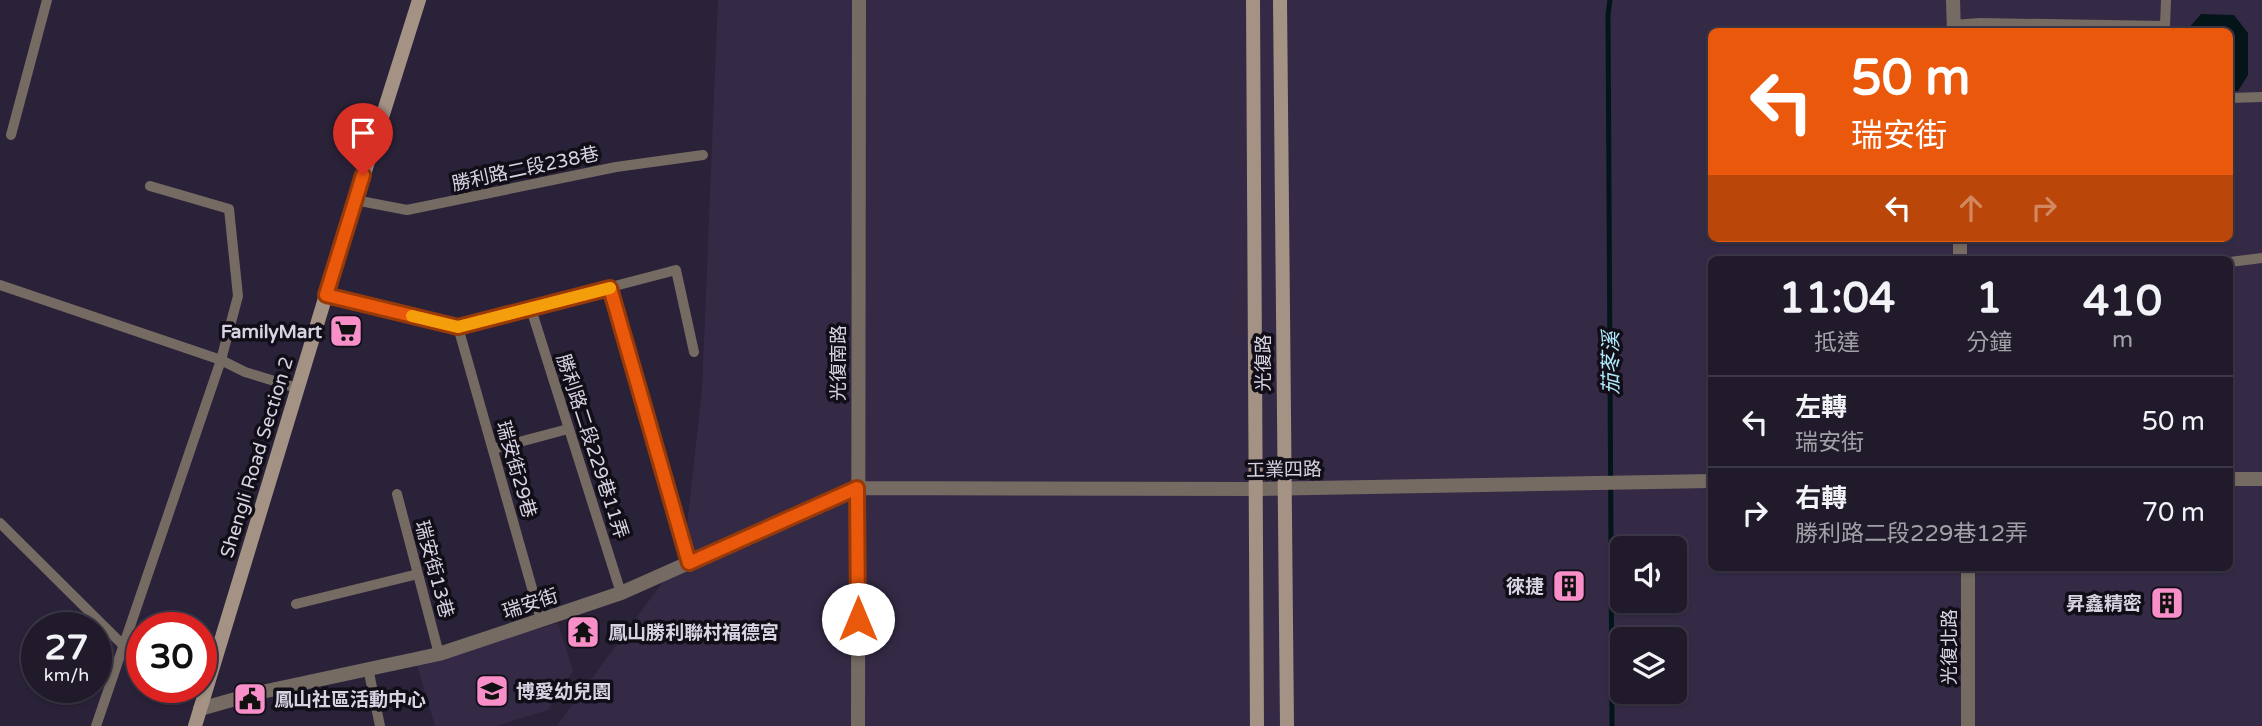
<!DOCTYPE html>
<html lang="zh-TW">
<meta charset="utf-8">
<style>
body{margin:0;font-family:"Varela Round","Noto Sans TC",sans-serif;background:#2d2736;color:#f1f3f6;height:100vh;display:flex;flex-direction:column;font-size:26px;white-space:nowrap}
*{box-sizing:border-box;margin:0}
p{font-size:23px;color:#a2a1a8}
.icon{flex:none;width:38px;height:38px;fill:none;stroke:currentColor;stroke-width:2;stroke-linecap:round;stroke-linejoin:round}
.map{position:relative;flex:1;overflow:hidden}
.sheet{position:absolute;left:1708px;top:256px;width:525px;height:315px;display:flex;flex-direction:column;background:#201a2a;border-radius:10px;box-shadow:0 2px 5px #0004,0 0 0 2px #3d3847}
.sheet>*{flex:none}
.hud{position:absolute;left:1708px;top:28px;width:525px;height:214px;border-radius:10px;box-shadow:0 2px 5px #0004,0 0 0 2px #3d3847;background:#ea580c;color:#fff;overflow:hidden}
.fabs{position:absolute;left:1610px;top:536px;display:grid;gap:14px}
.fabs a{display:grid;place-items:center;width:77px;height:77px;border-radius:10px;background:#201a2a;box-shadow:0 2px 5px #0004,0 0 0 2px #3d3847;font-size:35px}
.speed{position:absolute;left:21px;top:612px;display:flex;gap:14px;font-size:35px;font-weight:700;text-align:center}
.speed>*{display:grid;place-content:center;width:91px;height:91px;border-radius:50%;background:#201a2a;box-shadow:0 2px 5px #0004,0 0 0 2px #3d3847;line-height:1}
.speed small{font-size:18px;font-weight:400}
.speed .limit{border:10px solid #d22;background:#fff;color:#111}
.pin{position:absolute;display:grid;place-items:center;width:60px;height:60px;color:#fff;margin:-72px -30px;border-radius:50% 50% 50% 0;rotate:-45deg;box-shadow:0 0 7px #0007}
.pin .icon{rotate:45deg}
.me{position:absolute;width:77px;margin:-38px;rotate:0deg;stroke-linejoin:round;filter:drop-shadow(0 0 5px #0008)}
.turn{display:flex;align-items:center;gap:24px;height:147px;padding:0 28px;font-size:32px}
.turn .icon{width:91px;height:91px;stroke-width:2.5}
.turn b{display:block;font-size:49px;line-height:60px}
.lanes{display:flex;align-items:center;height:66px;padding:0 28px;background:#0003;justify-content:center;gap:35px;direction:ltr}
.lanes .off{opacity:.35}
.eta{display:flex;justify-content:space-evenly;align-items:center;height:119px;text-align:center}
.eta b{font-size:42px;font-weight:800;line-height:49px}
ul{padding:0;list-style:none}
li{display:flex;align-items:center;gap:21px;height:91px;padding:0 28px;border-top:2px solid #3d3847}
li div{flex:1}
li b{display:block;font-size:26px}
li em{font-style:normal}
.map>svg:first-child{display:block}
.built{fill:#342a46;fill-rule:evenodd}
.water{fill:#04151a}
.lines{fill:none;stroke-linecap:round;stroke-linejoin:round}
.stream{stroke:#04151a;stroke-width:5}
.lane{stroke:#766b63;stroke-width:10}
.street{stroke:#766b63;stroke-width:14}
.secondary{stroke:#a49285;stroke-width:14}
.route-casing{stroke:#983908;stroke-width:18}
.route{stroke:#ea580c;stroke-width:12}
.slow{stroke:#f59e0b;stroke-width:12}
.labels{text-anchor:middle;stroke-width:7;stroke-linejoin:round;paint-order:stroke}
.street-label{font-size:19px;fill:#d8d3e2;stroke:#110e17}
.poi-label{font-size:19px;font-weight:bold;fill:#d8d3e2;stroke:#110e17;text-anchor:end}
.water-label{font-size:21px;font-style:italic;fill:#b1ebfe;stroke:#110e17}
</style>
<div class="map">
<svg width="2262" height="726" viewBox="0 0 2262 726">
<rect width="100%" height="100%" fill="#2a2238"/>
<!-- built -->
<path class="built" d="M 718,0 L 2262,0 L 2262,726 L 557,726 L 684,553 L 702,390 ZM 1712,32 L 2230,32 L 2230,238 L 1712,238 ZM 1712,259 L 2230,259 L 2230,567 L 1712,567 ZM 1622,548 L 1675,548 L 1675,600 L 1622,600 ZM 1622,639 L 1675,639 L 1675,691 L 1622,691 Z
M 558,623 L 573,671 L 548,710 L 496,726 L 435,726 L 417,665 Z"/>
<!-- water -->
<path class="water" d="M 2201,14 L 2234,15 L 2248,33 L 2248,75 L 2238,91 L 2230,91 L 2230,32 L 2186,31 Z"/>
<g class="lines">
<!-- stream -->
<path class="stream" d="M 1610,0 L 1608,15 L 1612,726"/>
<!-- lane -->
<path class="lane" d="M 1953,25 L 1980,23 L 2165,26 L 2166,0
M 2230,98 L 2262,97
M 11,135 L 47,0
M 355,200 L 407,210 L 616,167 L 703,155
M 2230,262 L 2262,258
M 0,285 L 221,360 L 245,372 L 297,388
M 610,288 L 689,563
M 326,295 L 458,327 L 676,270 L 694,352
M 531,309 L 621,593
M 458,327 L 541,620
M 493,449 L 568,429
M 397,494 L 439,654
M 0,523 L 124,646
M 296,604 L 418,574
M 368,668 L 380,726
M 96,726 L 221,360 L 238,296 L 229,209 L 150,186"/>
<!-- street -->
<path class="street" d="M 1953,0 L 1954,32
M 1960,238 L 1960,259
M 2230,479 L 2262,479
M 1968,567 L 1968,726
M 200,709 L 257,693 L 439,654 L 541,620 L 621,593 L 857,488 L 1257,489 L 1712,481
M 858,726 L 859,0"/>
<!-- secondary -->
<path class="secondary" d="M 1253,0 L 1257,726
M 1280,0 L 1287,726
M 195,726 L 326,295 L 419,0"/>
</g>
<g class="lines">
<defs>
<path id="route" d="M 363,175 L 326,295 L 458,327 L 610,288 L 689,563 L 857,488 L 858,619"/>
</defs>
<!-- route casing -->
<use href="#route" class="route-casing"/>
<!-- route -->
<use href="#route" class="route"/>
<!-- slow -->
<path class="slow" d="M 412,316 L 458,327 L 610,288"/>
</g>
<!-- icons -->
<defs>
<symbol id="supermarket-square" viewBox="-11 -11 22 22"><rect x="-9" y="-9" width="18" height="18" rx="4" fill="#f98fc8" stroke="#110e17"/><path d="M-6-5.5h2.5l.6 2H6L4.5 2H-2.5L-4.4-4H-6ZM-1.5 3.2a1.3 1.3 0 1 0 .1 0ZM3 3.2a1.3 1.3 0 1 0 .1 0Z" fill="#111"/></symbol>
<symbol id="building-square" viewBox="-11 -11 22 22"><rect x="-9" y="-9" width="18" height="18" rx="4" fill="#f98fc8" stroke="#110e17"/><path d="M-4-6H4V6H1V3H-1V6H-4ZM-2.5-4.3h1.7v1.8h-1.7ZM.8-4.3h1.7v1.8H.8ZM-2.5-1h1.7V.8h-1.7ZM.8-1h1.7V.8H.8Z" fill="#111"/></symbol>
<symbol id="temple-square" viewBox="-11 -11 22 22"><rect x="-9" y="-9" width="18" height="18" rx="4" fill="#f98fc8" stroke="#110e17"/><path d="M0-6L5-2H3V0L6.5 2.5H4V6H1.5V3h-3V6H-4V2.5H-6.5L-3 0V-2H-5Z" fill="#111"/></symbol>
<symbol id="school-square" viewBox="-11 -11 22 22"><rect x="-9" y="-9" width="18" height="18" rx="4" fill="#f98fc8" stroke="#110e17"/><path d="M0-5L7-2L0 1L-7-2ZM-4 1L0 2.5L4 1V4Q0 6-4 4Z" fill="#111"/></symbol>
<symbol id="civic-square" viewBox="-11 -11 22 22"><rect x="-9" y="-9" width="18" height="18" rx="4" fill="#f98fc8" stroke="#110e17"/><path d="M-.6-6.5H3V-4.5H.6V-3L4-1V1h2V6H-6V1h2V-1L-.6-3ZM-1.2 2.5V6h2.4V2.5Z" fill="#111"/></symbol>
</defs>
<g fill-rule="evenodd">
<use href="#supermarket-square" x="327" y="312" width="38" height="38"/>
<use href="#building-square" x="1550" y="567" width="38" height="38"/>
<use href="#building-square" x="2148" y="584" width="38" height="38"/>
<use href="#temple-square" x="564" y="613" width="38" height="38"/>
<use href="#school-square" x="473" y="672" width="38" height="38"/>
<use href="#civic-square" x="231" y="680" width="38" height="38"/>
</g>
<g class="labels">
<!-- street labels -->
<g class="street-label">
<text transform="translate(525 168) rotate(-12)" y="7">勝利路二段238巷</text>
<text transform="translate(838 363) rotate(-90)" y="7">光復南路</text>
<text transform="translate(1263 363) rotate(-90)" y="7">光復路</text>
<text transform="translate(593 446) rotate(72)" y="7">勝利路二段229巷11弄</text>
<text transform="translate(256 457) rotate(-73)" y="7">Shengli Road Section 2</text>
<text transform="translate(517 469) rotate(74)" y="7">瑞安街29巷</text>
<text transform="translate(1284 469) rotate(-1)" y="7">工業四路</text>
<text transform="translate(435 569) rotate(75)" y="7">瑞安街13巷</text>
<text transform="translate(530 603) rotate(-18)" y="7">瑞安街</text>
<text transform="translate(1949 647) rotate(-90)" y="7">光復北路</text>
</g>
<!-- poi labels -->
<g class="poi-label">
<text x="322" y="338">FamilyMart</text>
<text x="1544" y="593">徠捷</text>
<text x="2142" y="610">昇鑫精密</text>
<text x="608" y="639" text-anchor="start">鳳山勝利聯村福德宮</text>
<text x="516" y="698" text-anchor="start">博愛幼兒園</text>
<text x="274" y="706" text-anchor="start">鳳山社區活動中心</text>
</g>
<!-- water labels -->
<g class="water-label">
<text transform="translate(1611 363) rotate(-90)" y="7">茄苳溪</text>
</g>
</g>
</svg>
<div class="fabs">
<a><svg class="icon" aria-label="sound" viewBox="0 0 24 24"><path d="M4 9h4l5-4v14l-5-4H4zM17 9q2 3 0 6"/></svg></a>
<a><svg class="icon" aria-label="layers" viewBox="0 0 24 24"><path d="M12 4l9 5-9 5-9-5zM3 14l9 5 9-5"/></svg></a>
</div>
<div class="speed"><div>27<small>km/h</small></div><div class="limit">30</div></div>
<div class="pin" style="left:363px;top:175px;background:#d93025"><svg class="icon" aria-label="arrive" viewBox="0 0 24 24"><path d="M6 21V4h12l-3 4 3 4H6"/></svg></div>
<svg class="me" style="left:858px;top:619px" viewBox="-20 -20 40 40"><circle r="19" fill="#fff"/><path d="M0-13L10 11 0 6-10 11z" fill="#ea580c"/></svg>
<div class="hud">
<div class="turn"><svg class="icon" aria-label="left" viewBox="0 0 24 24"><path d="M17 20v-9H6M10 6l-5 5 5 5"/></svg><div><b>50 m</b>瑞安街</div></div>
<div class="lanes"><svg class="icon" aria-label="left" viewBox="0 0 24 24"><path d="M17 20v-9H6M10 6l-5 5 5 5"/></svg><svg class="icon off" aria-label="ahead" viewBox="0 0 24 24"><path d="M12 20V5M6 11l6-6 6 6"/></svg><svg class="icon off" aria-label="right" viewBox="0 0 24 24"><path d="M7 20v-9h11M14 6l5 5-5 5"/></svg></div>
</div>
<section class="sheet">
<div class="eta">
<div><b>11:04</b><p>抵達</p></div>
<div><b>1</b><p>分鐘</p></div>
<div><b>410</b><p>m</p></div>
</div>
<ul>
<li><svg class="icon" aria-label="left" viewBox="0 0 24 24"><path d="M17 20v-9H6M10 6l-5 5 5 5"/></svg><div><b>左轉</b><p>瑞安街</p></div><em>50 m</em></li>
<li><svg class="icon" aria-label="right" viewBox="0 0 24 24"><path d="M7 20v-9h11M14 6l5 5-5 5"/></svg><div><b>右轉</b><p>勝利路二段229巷12弄</p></div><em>70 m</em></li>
</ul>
</section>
</div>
